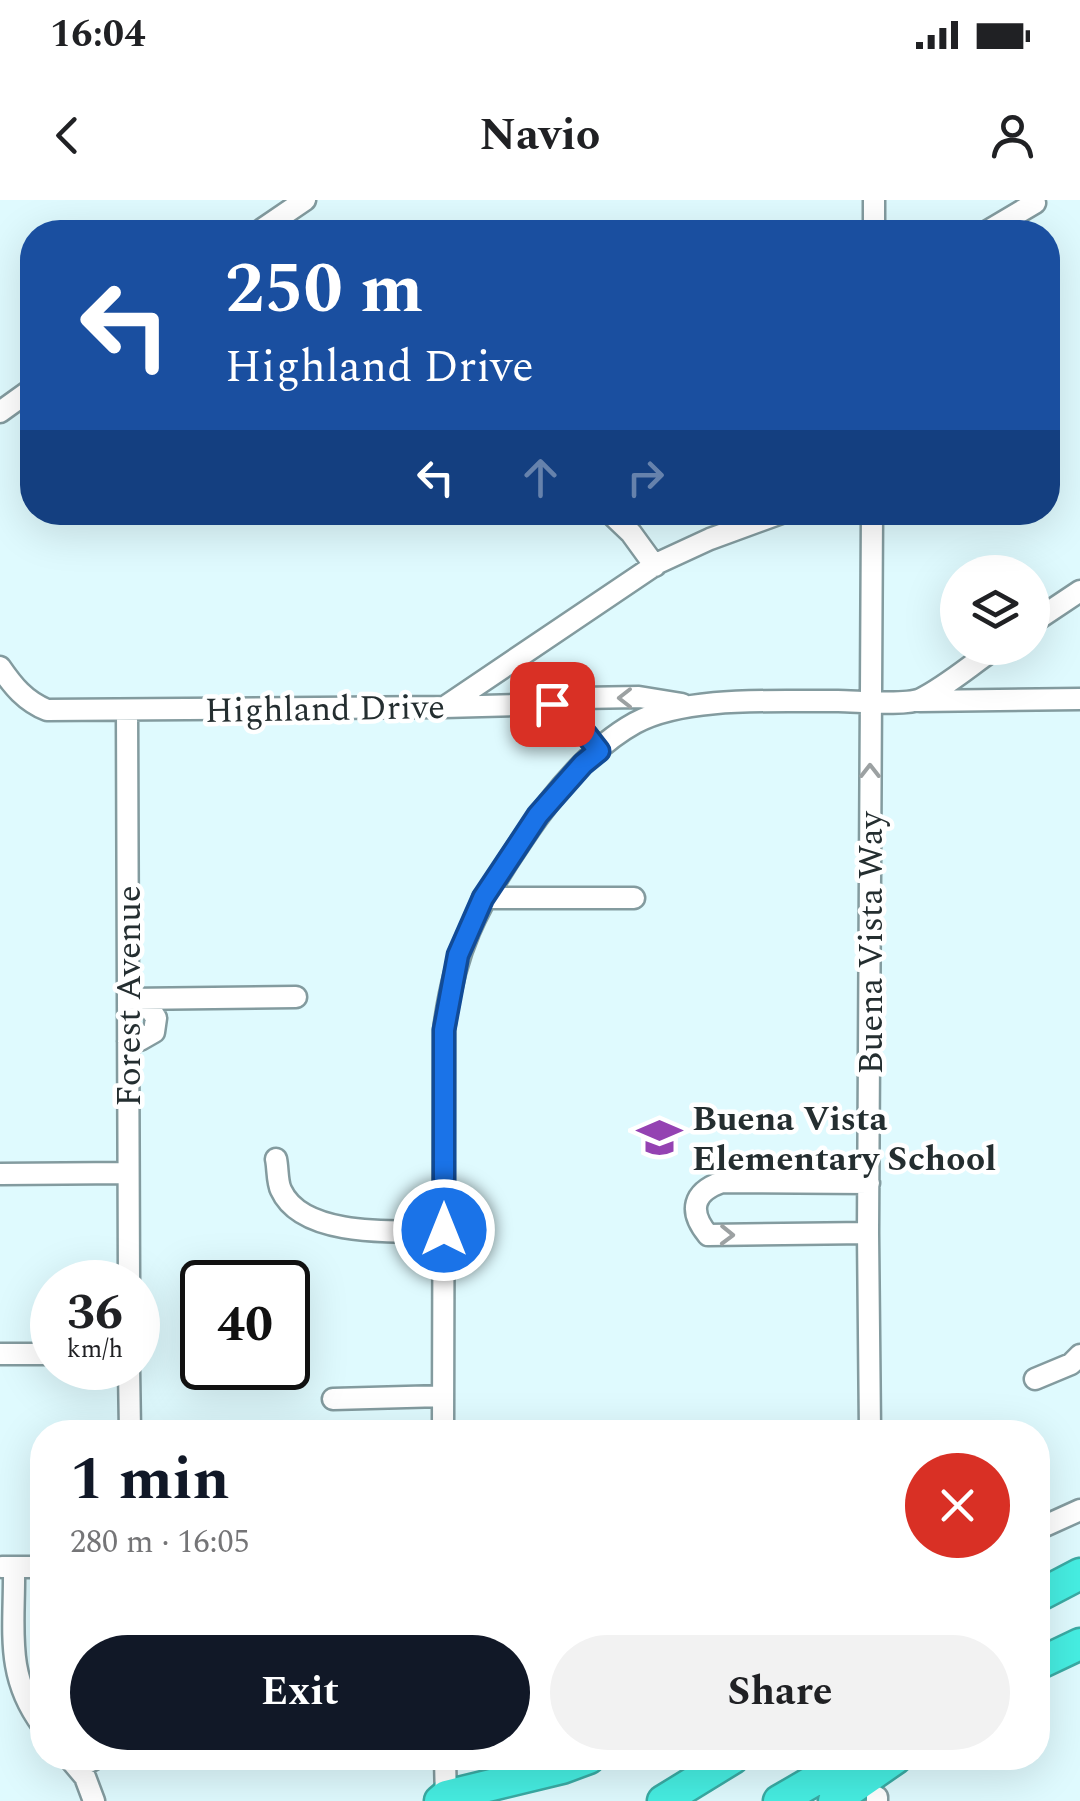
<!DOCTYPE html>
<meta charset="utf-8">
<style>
body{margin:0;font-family:Spectral,serif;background:#f2f2f2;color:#202124;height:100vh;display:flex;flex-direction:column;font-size:38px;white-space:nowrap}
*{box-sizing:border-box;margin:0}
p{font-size:32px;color:#757577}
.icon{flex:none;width:55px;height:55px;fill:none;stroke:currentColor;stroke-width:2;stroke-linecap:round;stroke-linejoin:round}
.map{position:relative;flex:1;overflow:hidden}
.details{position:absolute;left:30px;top:1220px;width:1020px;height:350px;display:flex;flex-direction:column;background:#fff;border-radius:40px;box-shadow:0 10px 40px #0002}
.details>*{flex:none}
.guide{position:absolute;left:20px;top:20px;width:1040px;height:305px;border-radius:40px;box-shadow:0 10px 40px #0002;background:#1a4fa0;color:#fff;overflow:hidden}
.fabs{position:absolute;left:940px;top:355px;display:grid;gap:20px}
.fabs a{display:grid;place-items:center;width:110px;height:110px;border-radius:50%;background:#fff;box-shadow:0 10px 40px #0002;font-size:50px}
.speed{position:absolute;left:30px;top:1060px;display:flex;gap:20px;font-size:50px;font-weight:700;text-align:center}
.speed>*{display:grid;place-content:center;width:130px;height:130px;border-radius:50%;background:#fff;box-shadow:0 10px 40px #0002;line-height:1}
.speed small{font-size:25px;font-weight:400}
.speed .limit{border:5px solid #111;border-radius:15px;background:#fff;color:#111}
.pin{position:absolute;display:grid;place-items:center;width:85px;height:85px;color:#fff;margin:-42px;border-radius:20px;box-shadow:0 5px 15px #0006}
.me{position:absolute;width:110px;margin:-55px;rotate:0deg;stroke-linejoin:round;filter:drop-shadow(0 0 8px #0008)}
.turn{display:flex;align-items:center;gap:35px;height:210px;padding:0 40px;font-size:45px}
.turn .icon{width:130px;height:130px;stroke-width:2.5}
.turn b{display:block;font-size:70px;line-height:85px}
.lanes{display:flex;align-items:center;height:95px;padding:0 40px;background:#0003;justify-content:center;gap:50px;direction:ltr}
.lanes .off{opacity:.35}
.round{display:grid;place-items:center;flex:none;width:105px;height:105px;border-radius:52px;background:#f2f2f2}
.overview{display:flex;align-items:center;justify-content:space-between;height:170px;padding:0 40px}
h1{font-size:60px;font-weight:700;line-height:75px;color:#111827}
.primary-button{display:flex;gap:20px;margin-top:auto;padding:20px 40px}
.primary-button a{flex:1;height:115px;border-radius:60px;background:#111827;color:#fff;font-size:40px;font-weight:700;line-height:115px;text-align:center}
.primary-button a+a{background:#f2f2f2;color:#202124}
.status{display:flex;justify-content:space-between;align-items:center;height:70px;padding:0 50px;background:#fff;direction:ltr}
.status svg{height:28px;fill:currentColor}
header{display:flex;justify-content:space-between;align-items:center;height:130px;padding:0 40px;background:#fff;font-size:45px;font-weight:700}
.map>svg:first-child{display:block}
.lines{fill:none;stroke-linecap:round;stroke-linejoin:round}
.minor-casing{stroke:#839b9f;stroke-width:25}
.highway-casing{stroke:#3aaba4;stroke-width:35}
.minor{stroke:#fff;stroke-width:20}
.highway{stroke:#46eee2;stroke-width:30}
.oneway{stroke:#9ca1a2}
.route-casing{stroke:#114b97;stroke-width:25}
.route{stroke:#1a73e8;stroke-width:18}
.labels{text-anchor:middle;stroke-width:9;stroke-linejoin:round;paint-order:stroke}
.street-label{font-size:35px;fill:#242e30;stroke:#fff}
.poi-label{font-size:35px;font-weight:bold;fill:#242e30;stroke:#fff;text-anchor:start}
</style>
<div class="status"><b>16:04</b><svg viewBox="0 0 49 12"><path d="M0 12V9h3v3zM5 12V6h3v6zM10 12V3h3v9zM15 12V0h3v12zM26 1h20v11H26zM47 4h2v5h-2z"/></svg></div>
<header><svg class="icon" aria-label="back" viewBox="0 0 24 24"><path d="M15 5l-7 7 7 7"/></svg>Navio<svg class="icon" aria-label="person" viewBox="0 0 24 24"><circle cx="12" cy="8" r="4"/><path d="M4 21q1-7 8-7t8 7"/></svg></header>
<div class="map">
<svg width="1080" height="1601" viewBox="0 0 1080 1601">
<rect width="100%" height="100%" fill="#dffafe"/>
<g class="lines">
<defs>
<path id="minor" d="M 258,32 L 305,0
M 874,32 L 874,0
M 986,32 L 1035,3
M 0,212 L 32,189
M 609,312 L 631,333 L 655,366
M 1032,423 L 1080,391
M 0,467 C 13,486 25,501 47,510 L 444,507 L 552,504 L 579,498 L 639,497 L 682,504
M 920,501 L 1080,499
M 552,504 L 574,519 L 599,551
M 446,506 L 658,363 L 710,339 L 784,312
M 127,510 L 129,1082
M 483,698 L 634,698
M 128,799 L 296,797
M 128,841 L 140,840 L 154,832 L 156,818 L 144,799
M 276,959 C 278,968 277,982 281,990 C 303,1039 400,1031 444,1031
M 0,974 L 128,973
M 868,1033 L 708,1035 C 688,1011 693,992 722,982 L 869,983
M 0,1154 L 52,1154
M 129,1168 L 130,1232
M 1035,1179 L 1071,1164 L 1080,1155
M 333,1199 L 443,1196
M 443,1232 L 444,830 C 454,751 476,708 520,643 C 549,599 588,549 635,523 C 687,495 780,502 838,501 C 857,501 905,506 921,499 C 947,486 972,464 996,448
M 870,1232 L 868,1033 L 872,312
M 1038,1329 L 1080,1310
M 2,1367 L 42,1367
M 14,1367 C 15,1428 4,1474 42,1525
M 69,1558 L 85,1577 L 94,1601
M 445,1558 L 446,1601
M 78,1568 L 96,1558
M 877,1601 L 877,1597"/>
<path id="highway" d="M 1038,1396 L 1080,1374
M 1038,1464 L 1080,1444
M 440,1601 L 446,1596 L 562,1568 L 589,1558
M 663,1601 L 733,1558
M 779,1601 L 853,1558
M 834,1601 L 896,1558"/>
</defs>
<!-- minor casing -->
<use href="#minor" class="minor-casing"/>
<!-- highway casing -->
<use href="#highway" class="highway-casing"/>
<!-- minor -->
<use href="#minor" class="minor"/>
<!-- highway -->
<use href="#highway" class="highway"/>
</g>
<!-- one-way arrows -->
<defs><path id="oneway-chevron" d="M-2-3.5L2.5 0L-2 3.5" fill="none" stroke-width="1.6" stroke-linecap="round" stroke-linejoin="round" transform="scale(2.5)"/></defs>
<g class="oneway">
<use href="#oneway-chevron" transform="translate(625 498) rotate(180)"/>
<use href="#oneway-chevron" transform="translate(870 571) rotate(-90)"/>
<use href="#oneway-chevron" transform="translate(727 1035) rotate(1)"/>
</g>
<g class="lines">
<defs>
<path id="route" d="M 444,1030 L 444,830 L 458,755 L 483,698 L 538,615 L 583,564 L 599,551 L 574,519 L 552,504"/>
</defs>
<!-- route casing -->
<use href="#route" class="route-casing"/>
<!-- route -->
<use href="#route" class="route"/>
</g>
<!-- icons -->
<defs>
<symbol id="school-bare" viewBox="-9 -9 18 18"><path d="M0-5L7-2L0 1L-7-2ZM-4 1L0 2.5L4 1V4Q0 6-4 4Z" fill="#9442b2" stroke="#fff" stroke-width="2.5" paint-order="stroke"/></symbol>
</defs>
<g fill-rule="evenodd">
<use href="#school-bare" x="628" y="906" width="63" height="63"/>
</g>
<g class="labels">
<!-- street labels -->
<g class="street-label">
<text transform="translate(325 508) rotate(-1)" y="12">Highland Drive</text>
<text transform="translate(870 743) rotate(-90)" y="12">Buena Vista Way</text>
<text transform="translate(128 796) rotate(-90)" y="12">Forest Avenue</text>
</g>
<!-- poi labels -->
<g class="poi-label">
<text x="692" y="930">Buena Vista<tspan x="692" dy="40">Elementary School</tspan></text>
</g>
</g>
</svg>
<div class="fabs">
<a><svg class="icon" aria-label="layers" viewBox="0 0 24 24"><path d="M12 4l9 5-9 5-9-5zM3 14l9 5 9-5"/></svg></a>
</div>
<div class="speed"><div>36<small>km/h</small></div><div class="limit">40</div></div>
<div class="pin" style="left:552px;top:504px;background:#d93025"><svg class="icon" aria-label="arrive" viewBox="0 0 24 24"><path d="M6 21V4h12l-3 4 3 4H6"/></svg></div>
<svg class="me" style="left:444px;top:1030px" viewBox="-20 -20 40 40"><circle r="17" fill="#1a73e8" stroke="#fff" stroke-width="3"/><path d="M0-11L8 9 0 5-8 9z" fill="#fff"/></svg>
<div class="guide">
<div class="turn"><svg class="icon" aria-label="left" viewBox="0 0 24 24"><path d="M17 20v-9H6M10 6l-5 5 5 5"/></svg><div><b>250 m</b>Highland Drive</div></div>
<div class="lanes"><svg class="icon" aria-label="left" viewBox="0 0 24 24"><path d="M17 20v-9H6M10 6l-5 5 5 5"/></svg><svg class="icon off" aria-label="ahead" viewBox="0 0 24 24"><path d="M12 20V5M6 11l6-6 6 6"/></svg><svg class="icon off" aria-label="right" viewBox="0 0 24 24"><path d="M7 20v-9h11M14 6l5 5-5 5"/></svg></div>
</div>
<section class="details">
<div class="overview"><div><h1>1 min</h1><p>280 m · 16:05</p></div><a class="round" style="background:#d93025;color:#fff"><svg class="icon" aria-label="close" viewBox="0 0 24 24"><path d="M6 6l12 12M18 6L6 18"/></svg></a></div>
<div class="primary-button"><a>Exit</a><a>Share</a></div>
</section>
</div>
